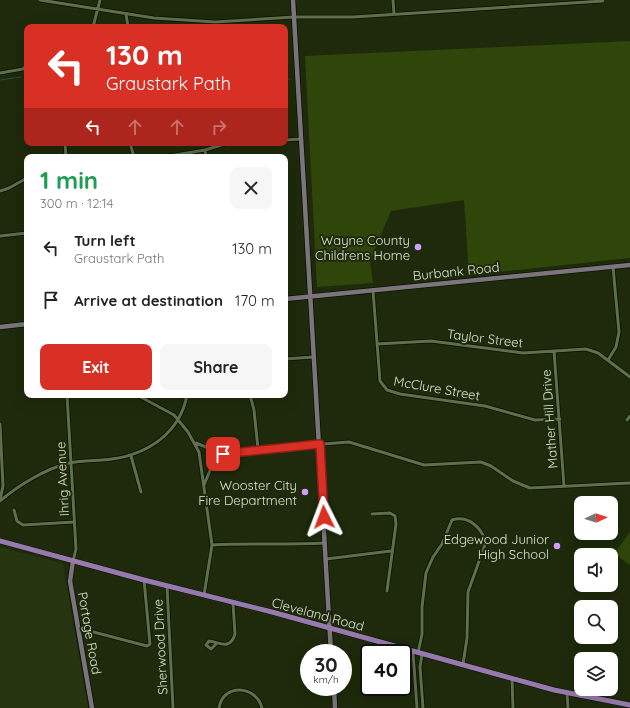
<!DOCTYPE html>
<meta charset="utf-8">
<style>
body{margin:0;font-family:Quicksand,sans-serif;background:#f6f6f6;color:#222;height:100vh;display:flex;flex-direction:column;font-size:15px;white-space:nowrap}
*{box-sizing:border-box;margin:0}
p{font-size:13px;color:#767676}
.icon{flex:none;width:22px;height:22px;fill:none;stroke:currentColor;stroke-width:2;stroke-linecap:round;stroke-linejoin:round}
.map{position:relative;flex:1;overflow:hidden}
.side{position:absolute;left:24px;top:154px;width:264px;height:244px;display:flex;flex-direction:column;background:#fff;border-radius:8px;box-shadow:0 4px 16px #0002}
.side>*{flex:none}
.banner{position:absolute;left:24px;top:24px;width:264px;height:122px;border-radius:8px;box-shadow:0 4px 16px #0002;background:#d93025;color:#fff;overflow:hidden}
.needle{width:26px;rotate:86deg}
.buttons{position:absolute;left:574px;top:496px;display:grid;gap:8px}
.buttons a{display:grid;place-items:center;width:44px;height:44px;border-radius:8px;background:#fff;box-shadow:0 4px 16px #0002;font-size:20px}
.speed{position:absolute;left:300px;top:644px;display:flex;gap:8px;font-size:20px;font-weight:700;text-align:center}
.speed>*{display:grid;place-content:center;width:52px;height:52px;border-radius:50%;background:#fff;box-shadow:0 4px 16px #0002;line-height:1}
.speed small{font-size:10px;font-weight:400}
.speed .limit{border:2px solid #111;border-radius:6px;background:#fff;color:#111}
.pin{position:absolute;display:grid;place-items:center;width:34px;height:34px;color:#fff;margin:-17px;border-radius:8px;box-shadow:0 2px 6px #0006}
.me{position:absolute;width:44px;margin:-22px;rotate:357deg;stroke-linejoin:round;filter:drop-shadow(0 0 3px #0008)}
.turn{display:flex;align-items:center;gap:14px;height:84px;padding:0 16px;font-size:18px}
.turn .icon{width:52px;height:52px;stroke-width:2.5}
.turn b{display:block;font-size:28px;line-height:34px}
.lanes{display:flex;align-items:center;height:38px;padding:0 16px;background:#0003;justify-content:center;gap:20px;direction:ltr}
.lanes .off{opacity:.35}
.round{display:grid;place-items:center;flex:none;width:42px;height:42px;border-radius:8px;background:#f6f6f6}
.overview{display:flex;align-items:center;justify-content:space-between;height:68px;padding:0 16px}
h1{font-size:24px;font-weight:800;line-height:30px;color:#1e9e55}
.action{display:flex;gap:8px;margin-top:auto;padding:8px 16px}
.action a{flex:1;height:46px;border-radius:8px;background:#d93025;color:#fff;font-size:16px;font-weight:800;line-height:46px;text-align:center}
.action a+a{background:#f6f6f6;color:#222}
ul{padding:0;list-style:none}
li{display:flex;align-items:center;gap:12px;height:52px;padding:0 16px}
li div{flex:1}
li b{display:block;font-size:15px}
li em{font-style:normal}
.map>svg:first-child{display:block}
.built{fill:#26350f}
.green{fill:#304509}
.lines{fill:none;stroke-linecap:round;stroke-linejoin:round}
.stream{stroke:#264f4c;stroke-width:1}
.street-casing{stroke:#081200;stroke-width:4.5}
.secondary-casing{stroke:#081200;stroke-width:6}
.primary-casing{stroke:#081200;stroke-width:6}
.street{stroke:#5f6e4d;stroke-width:3}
.secondary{stroke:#7b747d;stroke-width:4.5}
.primary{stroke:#967aac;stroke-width:5}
.route-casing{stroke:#8d1f18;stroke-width:10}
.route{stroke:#d93025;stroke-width:7}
.poi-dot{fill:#d19dfe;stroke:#1e2a0b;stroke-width:1.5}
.labels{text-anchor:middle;stroke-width:4;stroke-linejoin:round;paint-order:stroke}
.poi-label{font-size:13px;fill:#dae3d1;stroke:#1e2a0b;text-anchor:end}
.street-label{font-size:13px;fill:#dae3d1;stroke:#1e2a0b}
</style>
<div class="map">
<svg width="630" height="708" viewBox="0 0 630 708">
<rect width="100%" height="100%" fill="#1e2a0b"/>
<!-- built -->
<path class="built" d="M 0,547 L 61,563 L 63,565 L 88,708 L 0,708 Z"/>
<!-- green -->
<path class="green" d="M 630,41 L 630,258 L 469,275 L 464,200 L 391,211 L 370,261 L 373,283 L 317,287 L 305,56 Z
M 630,532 L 630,565 L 614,554 Z"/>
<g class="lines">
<!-- stream -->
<path class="stream" d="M 285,79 L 290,79
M 0,80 L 21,77"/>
<defs>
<path id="street" d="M 40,0 L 154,18 L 215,22 L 294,17 L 353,17 L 603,1
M 393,0 L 394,14
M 126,14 L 128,27
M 93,27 L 100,0
M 0,73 L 23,69 L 27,65
M 285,140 L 301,139
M 65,143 L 66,157
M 130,143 L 134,157
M 205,150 L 206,157
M 163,157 L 205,150 L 228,143
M 0,191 L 9,188 L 27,178
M 0,236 L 27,233
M 373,291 L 380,381 L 387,390 L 400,394 L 485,406 L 535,420 L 560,419
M 377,344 L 431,341 L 523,353 L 586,349 L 598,353 L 630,377
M 554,351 L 564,486
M 285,359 L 314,357
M 608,360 L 616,347 L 619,332 L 613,267
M 67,395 L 76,549 L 73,561
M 137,395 L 174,415 L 188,432 L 199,452 L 212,545 L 204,595
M 250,395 L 254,410 L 258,449
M 627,420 L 630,416
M 0,424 L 3,486 L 0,500
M 196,443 L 223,454
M 131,456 L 141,492
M 204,485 L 211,468 L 223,454 L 258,449 L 349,442 L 424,465 L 481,462 L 491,466 L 513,481 L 530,488 L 630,483
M 0,501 C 19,485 45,469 69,463 C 83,460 98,461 112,459 C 148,454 180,433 187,395
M 14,510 L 17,521 L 23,525 L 74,522
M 372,514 L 390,513 L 395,516 L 396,524 L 387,591
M 212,545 C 250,543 287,545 325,543
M 326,559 L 391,551
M 167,586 L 173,708
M 78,628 L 147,646 L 150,644 L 144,580
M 216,644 L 211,649 L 206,645 L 209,641 C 219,642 230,651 235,634 L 233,603
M 413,652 L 417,708
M 418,653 L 422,634 L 422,607 L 426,573 L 433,557 L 442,544 L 452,520 C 468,515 481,527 486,542 L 468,592 L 467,638 L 463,664
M 422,654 L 420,667 L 423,708
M 512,678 L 513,708
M 567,693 L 568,708
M 219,708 C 223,683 256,685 262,708"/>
<path id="secondary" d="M 293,0 L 331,653
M 285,299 L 630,265
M 0,327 L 27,324
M 73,561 L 70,581 L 92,708
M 334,687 L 335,708"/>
<path id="primary" d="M 0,541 L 144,580 L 272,612 L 554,690 L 630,705"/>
</defs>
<!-- street casing -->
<use href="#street" class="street-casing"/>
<!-- secondary casing -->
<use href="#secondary" class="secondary-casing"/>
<!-- primary casing -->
<use href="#primary" class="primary-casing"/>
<!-- street -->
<use href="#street" class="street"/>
<!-- secondary -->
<use href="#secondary" class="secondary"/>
<!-- primary -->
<use href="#primary" class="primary"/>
</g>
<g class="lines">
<defs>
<path id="route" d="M 223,454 L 320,444 L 324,517"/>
</defs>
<!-- route casing -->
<use href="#route" class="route-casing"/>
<!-- route -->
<use href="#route" class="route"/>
</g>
<!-- markers -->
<g class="poi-dot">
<circle cx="418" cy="247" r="4"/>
<circle cx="305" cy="492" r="4"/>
<circle cx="557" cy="546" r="4"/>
</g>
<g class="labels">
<!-- poi labels -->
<g class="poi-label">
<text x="410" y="245">Wayne County<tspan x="410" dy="15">Childrens Home</tspan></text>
<text x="297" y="490">Wooster City<tspan x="297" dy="15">Fire Department</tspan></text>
<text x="549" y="544">Edgewood Junior<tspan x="549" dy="15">High School</tspan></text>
</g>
<!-- street labels -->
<g class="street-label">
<text transform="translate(456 271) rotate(-6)" y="5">Burbank Road</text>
<text transform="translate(485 338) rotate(7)" y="5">Taylor Street</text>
<text transform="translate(437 388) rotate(10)" y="5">McClure Street</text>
<text transform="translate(549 419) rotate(-94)" y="5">Mather Hill Drive</text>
<text transform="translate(62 479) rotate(-93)" y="5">Ihrig Avenue</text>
<text transform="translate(318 614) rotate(15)" y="5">Cleveland Road</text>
<text transform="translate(90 633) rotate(80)" y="5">Portage Road</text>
<text transform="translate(160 647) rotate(-93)" y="5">Sherwood Drive</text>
</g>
</g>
</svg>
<div class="buttons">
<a><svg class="needle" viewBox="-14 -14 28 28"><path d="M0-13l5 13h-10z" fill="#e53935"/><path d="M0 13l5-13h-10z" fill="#767676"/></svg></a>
<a><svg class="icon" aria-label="sound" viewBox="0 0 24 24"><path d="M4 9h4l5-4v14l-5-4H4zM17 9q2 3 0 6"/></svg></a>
<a><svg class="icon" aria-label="search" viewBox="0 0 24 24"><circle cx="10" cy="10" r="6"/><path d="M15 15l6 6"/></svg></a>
<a><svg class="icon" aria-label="layers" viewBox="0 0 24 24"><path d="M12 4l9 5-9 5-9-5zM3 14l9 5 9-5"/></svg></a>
</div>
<div class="speed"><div>30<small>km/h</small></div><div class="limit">40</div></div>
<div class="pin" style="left:223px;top:454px;background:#d93025"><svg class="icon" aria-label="arrive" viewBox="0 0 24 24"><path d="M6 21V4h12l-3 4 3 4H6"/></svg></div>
<svg class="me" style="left:324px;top:517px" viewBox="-20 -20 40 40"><path d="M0-17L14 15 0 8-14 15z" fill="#d93025" stroke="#fff" stroke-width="4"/></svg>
<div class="banner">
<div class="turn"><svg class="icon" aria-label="left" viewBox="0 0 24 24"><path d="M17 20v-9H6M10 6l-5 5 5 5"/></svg><div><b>130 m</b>Graustark Path</div></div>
<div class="lanes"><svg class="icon" aria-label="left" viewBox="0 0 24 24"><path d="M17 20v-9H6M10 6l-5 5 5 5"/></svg><svg class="icon off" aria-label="ahead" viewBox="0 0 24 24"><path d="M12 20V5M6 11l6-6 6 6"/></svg><svg class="icon off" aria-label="ahead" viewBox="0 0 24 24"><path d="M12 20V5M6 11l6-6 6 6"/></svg><svg class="icon off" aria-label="right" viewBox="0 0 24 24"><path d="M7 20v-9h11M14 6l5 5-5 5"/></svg></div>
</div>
<section class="side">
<div class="overview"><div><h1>1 min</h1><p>300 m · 12:14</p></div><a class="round"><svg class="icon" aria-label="close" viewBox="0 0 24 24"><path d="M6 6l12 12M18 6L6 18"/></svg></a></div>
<ul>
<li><svg class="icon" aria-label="left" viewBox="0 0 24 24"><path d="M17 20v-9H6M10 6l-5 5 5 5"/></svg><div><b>Turn left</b><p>Graustark Path</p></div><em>130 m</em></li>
<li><svg class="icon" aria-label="arrive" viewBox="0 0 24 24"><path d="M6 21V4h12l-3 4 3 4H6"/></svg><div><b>Arrive at destination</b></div><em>170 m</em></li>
</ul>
<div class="action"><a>Exit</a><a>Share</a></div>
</section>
</div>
